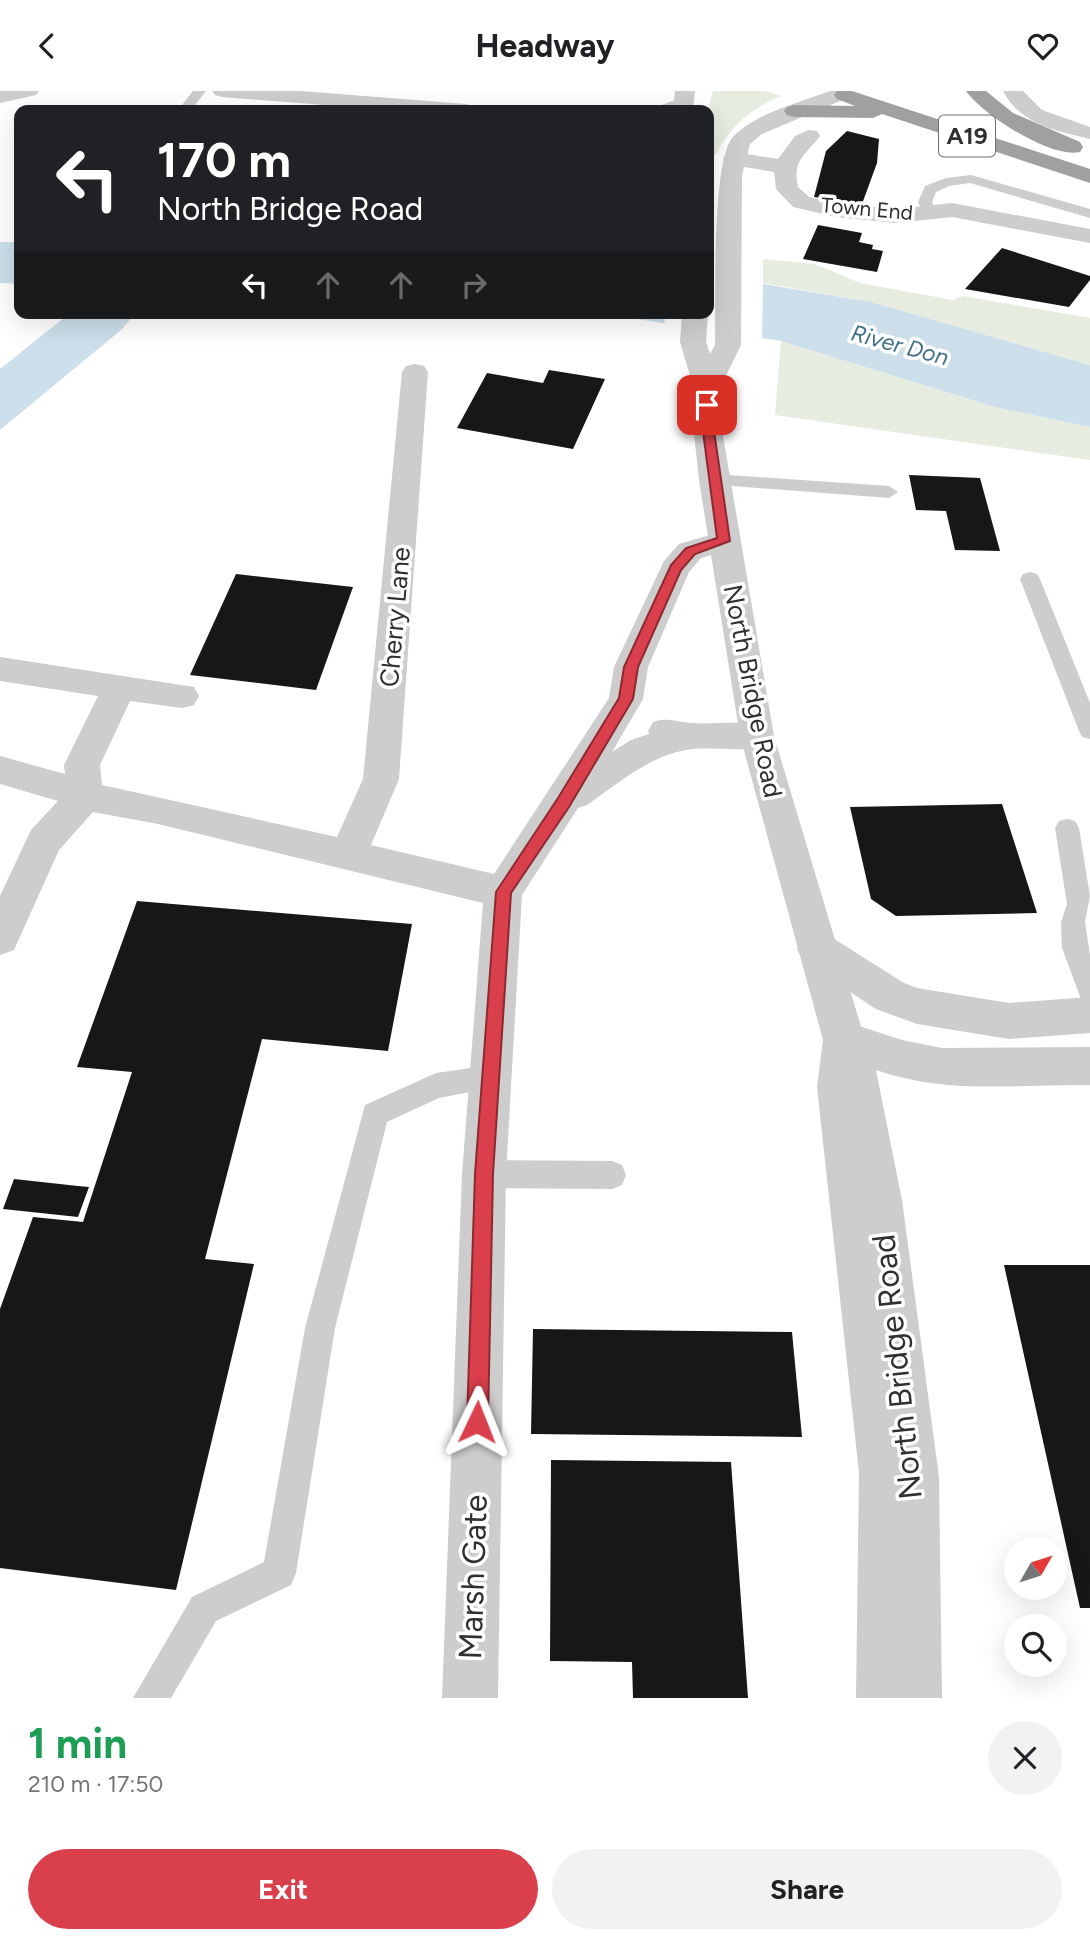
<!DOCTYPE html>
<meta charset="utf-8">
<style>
body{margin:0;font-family:Figtree,sans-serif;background:#f2f2f2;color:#202124;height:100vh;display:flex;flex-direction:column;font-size:26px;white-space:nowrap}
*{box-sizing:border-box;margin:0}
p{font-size:23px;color:#757577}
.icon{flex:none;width:38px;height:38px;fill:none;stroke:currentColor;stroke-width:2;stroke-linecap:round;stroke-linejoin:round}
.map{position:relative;height:1607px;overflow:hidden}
.panel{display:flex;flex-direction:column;background:#fff;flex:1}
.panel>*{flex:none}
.guide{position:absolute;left:14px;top:14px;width:700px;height:214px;border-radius:14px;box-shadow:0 7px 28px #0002;background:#202124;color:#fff;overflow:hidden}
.needle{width:46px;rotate:51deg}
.fabs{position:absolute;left:1004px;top:1446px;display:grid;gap:14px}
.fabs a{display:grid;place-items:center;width:63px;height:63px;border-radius:50%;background:#fff;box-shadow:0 7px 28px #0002;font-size:35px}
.pin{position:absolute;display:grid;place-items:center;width:60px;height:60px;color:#fff;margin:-30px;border-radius:14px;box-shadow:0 4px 10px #0006}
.me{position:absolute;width:77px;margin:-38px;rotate:2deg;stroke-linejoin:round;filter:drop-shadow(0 0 5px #0008)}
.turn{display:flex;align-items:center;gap:24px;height:147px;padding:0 28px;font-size:32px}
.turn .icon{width:91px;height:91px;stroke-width:2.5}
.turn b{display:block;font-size:49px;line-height:60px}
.lanes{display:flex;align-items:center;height:66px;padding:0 28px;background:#0003;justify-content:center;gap:35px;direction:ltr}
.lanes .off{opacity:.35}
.round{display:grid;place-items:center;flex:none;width:74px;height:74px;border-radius:37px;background:#f2f2f2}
.overview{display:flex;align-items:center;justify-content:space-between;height:119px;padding:0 28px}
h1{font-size:42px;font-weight:700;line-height:52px;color:#1e9e55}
.button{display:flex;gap:14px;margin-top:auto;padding:14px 28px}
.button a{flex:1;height:80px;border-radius:42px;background:#da3f4c;color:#fff;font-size:28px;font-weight:700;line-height:80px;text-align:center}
.button a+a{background:#f2f2f2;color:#202124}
header{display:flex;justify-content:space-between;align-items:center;height:91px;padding:0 28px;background:#fff;font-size:32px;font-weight:700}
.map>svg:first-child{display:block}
.green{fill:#e6ecdf}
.water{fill:#ccdfea}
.pier{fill:#fff}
.building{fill:#171717}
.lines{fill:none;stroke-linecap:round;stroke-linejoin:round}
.service{fill:#cdcdcd;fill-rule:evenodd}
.minor{fill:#cdcdcd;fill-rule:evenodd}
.tertiary{fill:#cdcdcd;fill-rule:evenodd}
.trunk{fill:#a0a0a0;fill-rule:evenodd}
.route{fill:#da3f4c;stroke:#8e2931;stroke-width:2}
.labels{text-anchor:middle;stroke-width:7;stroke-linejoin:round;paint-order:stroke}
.far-street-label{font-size:21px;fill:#303030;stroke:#fff}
.far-water-label{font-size:23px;font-style:italic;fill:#43718d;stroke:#fff}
.shield{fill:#fff;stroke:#6e6e6e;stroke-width:2}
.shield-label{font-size:24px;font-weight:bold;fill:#303030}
.street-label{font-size:26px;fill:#303030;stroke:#fff}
.near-street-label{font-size:32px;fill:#303030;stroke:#fff}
</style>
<header><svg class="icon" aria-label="back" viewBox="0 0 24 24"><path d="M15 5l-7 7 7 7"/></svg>Headway<svg class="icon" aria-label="heart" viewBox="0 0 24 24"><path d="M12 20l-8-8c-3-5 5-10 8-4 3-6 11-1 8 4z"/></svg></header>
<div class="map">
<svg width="1090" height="1607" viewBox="0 0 1090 1607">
<rect width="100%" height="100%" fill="#fff"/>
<!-- green -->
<path class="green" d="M 713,0 L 765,0 L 781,5 C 751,18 731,34 716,64 L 709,64 L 708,19 Z
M 763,168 L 815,173 L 860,192 L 953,209 L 963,205 L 1090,227 L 1090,274 L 871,211 L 763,192 Z
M 781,250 L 995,316 L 1090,336 L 1090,369 L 775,324 Z"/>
<!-- water -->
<path class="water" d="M 0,151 L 19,151 L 19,193 L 0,192 Z
M 709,184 L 871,211 L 1090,274 L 1090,336 L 995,316 L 781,250 L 598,222 L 709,222 Z
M 70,222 L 136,222 L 121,239 L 0,339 L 0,278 Z"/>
<!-- pier -->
<path class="pier" d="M 709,180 L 763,188 L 762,251 L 664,234 L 666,222 L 709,222 Z"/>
<!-- building -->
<path class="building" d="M 847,40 L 879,48 L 877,72 L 862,113 L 814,106 L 826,60 Z
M 818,134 L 862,142 L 859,151 L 873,154 L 872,158 L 883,160 L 877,181 L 803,168 Z
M 1002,157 L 1090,185 L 1090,189 L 1069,216 L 965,198 Z
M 549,279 L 605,288 L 573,358 L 457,337 L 487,282 L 543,292 Z
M 909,384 L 980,387 L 1000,460 L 955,459 L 946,420 L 916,419 Z
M 236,483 L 353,496 L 316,599 L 190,584 Z
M 1002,713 L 1037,822 L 896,825 L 871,808 L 850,716 Z
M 137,810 L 412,833 L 388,960 L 262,948 L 205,1168 L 254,1173 L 176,1499 L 0,1477 L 0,1218 L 33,1126 L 83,1131 L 132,981 L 77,976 Z
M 14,1088 L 78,1095 L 89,1096 L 78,1126 L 3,1118 Z
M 1004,1174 L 1090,1174 L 1090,1517 L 1080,1517 Z
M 533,1238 L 792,1241 L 802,1346 L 531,1343 Z
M 551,1369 L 731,1371 L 748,1607 L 633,1607 L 632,1571 L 550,1570 Z"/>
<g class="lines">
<!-- service -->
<path class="service" d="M 193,0 L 206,0 L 191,19 L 178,19 Z
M 332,4 L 339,8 L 330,19 L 317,19 L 327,5 Z
M 971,84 L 1090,118 L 1090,127 L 970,92 L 949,95 L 936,101 L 932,111 L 937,122 L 935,125 L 925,125 L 918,111 L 925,95 L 946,87 Z
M 714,383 L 889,395 L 898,401 L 889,407 L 707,393 L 705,389 Z
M 1030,481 L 1037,483 L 1040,488 L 1090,612 L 1090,648 L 1082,646 L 1079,640 L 1020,488 L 1023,483 Z
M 1067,728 L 1075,730 L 1079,737 L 1090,805 L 1085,831 L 1090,864 L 1090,911 L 1081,908 L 1062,857 L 1061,831 L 1067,813 L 1055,737 L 1059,730 Z
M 491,974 L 501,977 L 505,986 L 501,995 L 439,1007 L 387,1031 L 335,1237 L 296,1482 L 291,1494 L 216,1530 L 171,1607 L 133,1607 L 192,1506 L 264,1471 L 305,1237 L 365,1014 L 436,982 Z
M 484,1069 L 612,1070 L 622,1074 L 626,1084 L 622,1094 L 612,1098 L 484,1097 L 474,1093 L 470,1083 L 474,1073 Z"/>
<!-- minor -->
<path class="minor" d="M 0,0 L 39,0 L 36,4 L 0,12 Z
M 212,0 L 301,0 L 466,13 L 473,15 L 476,19 L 389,19 L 222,6 L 215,4 Z
M 1003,0 L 1023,0 L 1042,19 L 1090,36 L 1090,48 C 1056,40 1020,33 1003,0 Z
M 683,6 L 690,8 L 693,12 C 685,23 668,20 656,19 L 659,15 Z
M 809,39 L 817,40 L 820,45 C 806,64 792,68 798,96 L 809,106 L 836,112 L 896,118 L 952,112 L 1090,138 L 1090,152 L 952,126 L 896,132 L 836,126 L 793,116 L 776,98 L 774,81 L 726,73 L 723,68 L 726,63 L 734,61 L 778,68 L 795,45 Z
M 415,273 L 424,275 L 428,281 L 399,688 L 371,754 L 494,783 L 609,607 L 614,576 L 664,470 L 679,453 L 724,440 L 735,443 L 739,450 L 735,457 L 701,467 L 689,481 L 648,576 L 643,608 L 612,661 L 631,649 L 649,643 L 648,640 L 653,631 C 667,626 676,631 691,632 C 717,634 744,628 769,636 L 774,645 L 769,654 C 745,662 718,656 693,658 C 652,662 619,692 587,714 L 578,717 L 522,804 L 506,1083 L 498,1607 L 442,1607 L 462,1083 L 483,812 L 158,733 L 93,721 L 59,759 L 14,859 L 0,864 L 0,805 L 31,739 L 58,710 L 0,693 L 0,665 L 65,683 L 64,674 L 98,605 L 0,590 L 0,566 L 194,596 L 199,605 L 194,614 L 182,617 L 130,610 L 100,674 L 102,694 L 337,746 L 363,688 L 402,281 L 406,275 Z
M 817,841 L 831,846 L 904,892 L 917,897 L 1009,912 L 1090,906 L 1090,942 L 1009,948 L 917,933 L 876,918 L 803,870 L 797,858 L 803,846 Z
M 844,930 L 902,949 L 942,957 L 1090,956 L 1090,994 C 1015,993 948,1004 876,979 L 902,1109 L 939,1386 L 942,1607 L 886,1607 L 887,1386 L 856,1109 L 838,992 L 823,949 L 829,936 Z"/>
<!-- tertiary -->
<path class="tertiary" d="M 675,0 L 695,0 L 693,19 L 673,19 Z
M 830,0 L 845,0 L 848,4 L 845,8 L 762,43 L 750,53 L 742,84 L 741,254 L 721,295 L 721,333 L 774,645 L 865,949 L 859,996 L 911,1382 L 912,1607 L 856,1607 L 859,1382 L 817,996 L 823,949 L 740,645 L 699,389 L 693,333 L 693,295 L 680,251 L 682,222 L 708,222 L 706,251 L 710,263 L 715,254 C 716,215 711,70 733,46 C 753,23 801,11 830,0 Z"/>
<!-- trunk -->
<path class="trunk" d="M 837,0 L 852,0 L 1090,78 L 1090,92 L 882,23 L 873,27 L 794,26 L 787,24 L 784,20 L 787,16 L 794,14 L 855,15 L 837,8 L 834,4 Z
M 966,0 L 986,0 L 1013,22 L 1080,51 L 1083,56 L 1080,61 C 1051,68 982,23 966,0 Z"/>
</g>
<!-- route -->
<path class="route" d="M 703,312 L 713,314 L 713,333 L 730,450 L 695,463 L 681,479 L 638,576 L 633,608 L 569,716 L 511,802 L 493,1083 L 488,1331 L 485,1339 L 477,1342 L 470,1339 L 467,1331 L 475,1083 L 496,801 L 558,707 L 619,607 L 624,576 L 671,474 L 686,457 L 717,447 L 702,333 Z"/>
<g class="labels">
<!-- far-street labels -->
<g class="far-street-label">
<text transform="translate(867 118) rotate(5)" y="7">Town End</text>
</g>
<!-- far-water labels -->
<g class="far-water-label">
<text transform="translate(900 254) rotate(15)" y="8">River Don</text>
</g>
<!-- shield labels -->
<rect class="shield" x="939" y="24.5" width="56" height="41" rx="5"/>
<g class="shield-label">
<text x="967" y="53">A19</text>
</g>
<!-- street labels -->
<g class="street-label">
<text transform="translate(395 526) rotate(-85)" y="9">Cherry Lane</text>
<text transform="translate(753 600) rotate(79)" y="9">North Bridge Road</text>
</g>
<!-- near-street labels -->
<g class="near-street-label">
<text transform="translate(897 1276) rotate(-96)" y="11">North Bridge Road</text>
<text transform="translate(473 1486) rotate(-88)" y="11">Marsh Gate</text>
</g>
</g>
</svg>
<div class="fabs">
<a><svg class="needle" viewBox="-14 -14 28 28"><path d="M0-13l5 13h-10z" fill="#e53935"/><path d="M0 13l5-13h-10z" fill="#757577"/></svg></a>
<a><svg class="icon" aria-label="search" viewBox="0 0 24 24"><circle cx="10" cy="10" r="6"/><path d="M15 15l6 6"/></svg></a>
</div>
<div class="pin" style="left:707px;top:314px;background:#d93025"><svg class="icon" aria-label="arrive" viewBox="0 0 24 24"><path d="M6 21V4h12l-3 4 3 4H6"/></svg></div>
<svg class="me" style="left:477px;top:1331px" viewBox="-20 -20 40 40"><path d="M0-17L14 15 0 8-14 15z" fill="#da3f4c" stroke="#fff" stroke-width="4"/></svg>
<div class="guide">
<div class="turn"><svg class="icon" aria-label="left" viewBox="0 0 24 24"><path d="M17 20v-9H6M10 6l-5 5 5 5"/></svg><div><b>170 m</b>North Bridge Road</div></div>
<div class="lanes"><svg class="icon" aria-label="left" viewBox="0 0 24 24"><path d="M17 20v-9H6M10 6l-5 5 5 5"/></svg><svg class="icon off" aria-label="ahead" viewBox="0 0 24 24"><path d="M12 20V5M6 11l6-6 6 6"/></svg><svg class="icon off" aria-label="ahead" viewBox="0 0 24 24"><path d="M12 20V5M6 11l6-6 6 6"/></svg><svg class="icon off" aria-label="right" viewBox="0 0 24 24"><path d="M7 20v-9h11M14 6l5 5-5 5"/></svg></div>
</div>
</div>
<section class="panel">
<div class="overview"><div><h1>1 min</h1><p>210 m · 17:50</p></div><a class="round"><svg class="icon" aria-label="close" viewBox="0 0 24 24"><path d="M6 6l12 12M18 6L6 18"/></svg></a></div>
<div class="button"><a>Exit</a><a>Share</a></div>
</section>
